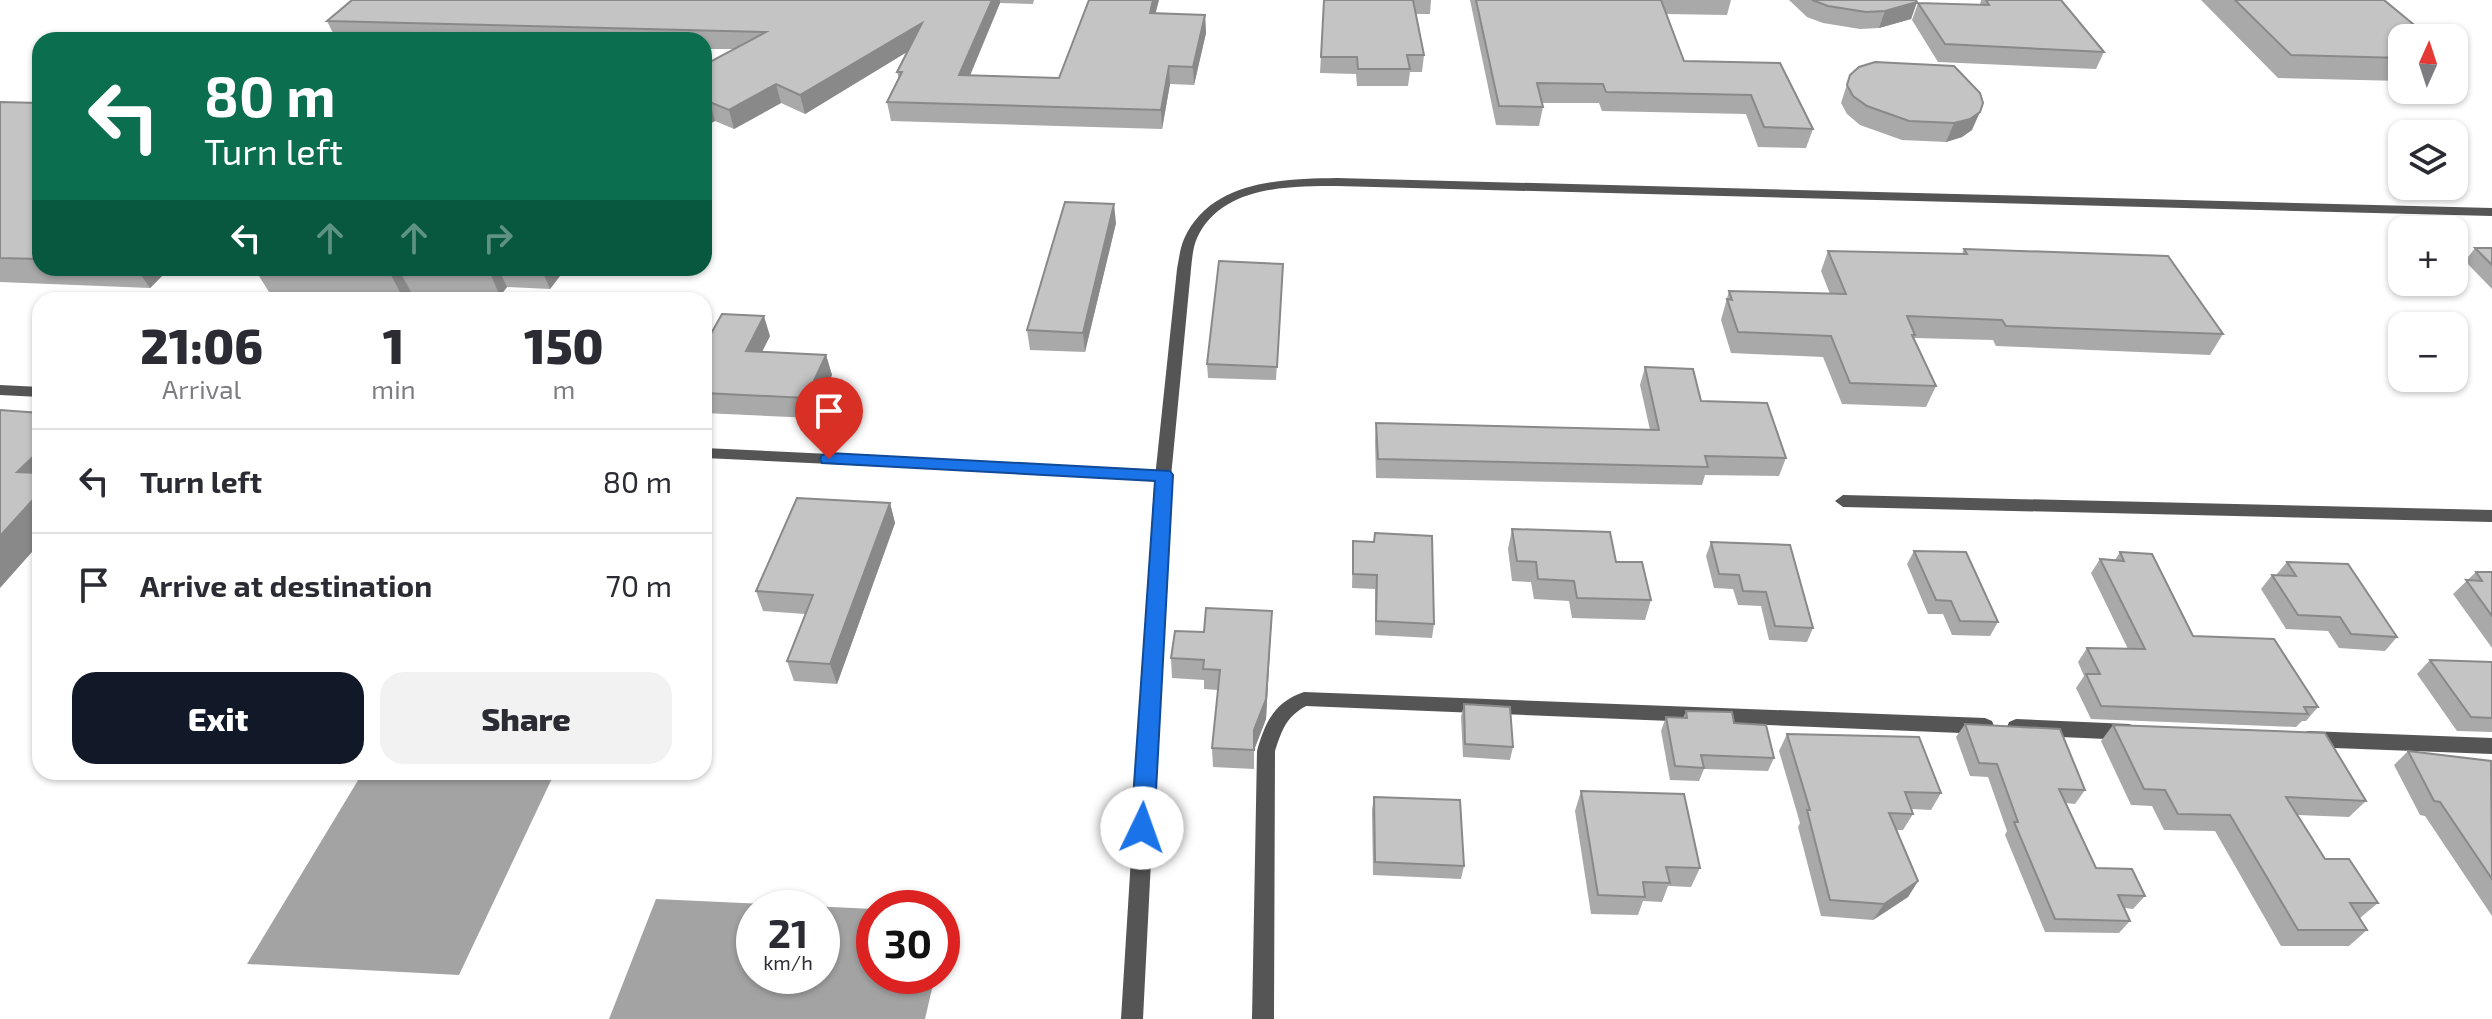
<!DOCTYPE html>
<meta charset="utf-8">
<style>
body{margin:0;font-family:"Exo 2",sans-serif;background:#f2f2f3;color:#2b2b33;height:100vh;display:flex;flex-direction:column;font-size:30px;white-space:nowrap}
*{box-sizing:border-box;margin:0}
p{font-size:26px;color:#7c7c81}
.icon{flex:none;width:44px;height:44px;fill:none;stroke:currentColor;stroke-width:2;stroke-linecap:round;stroke-linejoin:round}
.map{position:relative;flex:1;overflow:hidden}
.panel{position:absolute;left:32px;top:292px;width:680px;height:488px;display:flex;flex-direction:column;background:#fff;border-radius:24px;box-shadow:0 2px 6px #0004}
.panel>*{flex:none}
.guide{position:absolute;left:32px;top:32px;width:680px;height:244px;border-radius:24px;box-shadow:0 2px 6px #0004;background:#0b6e4f;color:#fff;overflow:hidden}
.needle{width:52px;rotate:3deg}
.buttons{position:absolute;left:2388px;top:24px;display:grid;gap:16px}
.buttons a{display:grid;place-items:center;width:80px;height:80px;border-radius:16px;background:#fff;box-shadow:0 2px 6px #0004;font-size:40px}
.speed{position:absolute;left:736px;top:890px;display:flex;gap:16px;font-size:40px;font-weight:700;text-align:center}
.speed>*{display:grid;place-content:center;width:104px;height:104px;border-radius:50%;background:#fff;box-shadow:0 2px 6px #0004;line-height:1}
.speed small{font-size:20px;font-weight:400}
.speed .limit{border:12px solid #d22;background:#fff;color:#111}
.pin{position:absolute;display:grid;place-items:center;width:68px;height:68px;color:#fff;margin:-82px -34px;border-radius:50% 50% 50% 0;rotate:-45deg;box-shadow:0 0 8px #0007}
.pin .icon{rotate:45deg}
.me{position:absolute;width:88px;margin:-44px;rotate:3deg;stroke-linejoin:round;filter:drop-shadow(0 0 6px #0008)}
.turn{display:flex;align-items:center;gap:28px;height:168px;padding:0 40px;font-size:36px}
.turn .icon{width:104px;height:104px;stroke-width:2.5}
.turn b{display:block;font-size:56px;line-height:68px}
.lanes{display:flex;align-items:center;height:76px;padding:0 40px;background:#0003;justify-content:center;gap:40px;direction:ltr}
.lanes .off{opacity:.35}
.eta{display:flex;justify-content:space-evenly;align-items:center;height:136px;text-align:center}
.eta b{font-size:48px;font-weight:800;line-height:56px}
.action{display:flex;gap:16px;margin-top:auto;padding:16px 40px}
.action a{flex:1;height:92px;border-radius:24px;background:#111827;color:#fff;font-size:32px;font-weight:800;line-height:92px;text-align:center}
.action a+a{background:#f2f2f3;color:#2b2b33}
ul{padding:0;list-style:none}
li{display:flex;align-items:center;gap:24px;height:104px;padding:0 40px;border-top:2px solid #e1e1e2}
li div{flex:1}
li b{display:block;font-size:30px}
li em{font-style:normal}
.map>svg:first-child{display:block}
.water{fill:#a3a3a3;fill-rule:evenodd}
.lines{fill:none;stroke-linecap:round;stroke-linejoin:round}
.lane{fill:#555;fill-rule:evenodd}
.street{fill:#555;fill-rule:evenodd}
.wall{fill:#a9a9a9}
.shaded-wall{fill:#898989}
.building{fill:#c4c4c4;stroke:#898989;stroke-width:2}
.route{fill:#1a73e8;stroke:#114b97;stroke-width:2}
</style>
<div class="map">
<svg width="2492" height="1019" viewBox="0 0 2492 1019">
<rect width="100%" height="100%" fill="#fff"/>
<!-- water -->
<path class="water" d="M 363,772 L 555,772 L 459,975 L 247,964 Z
M 656,899 L 874,909 L 874,976 L 935,976 L 925,1019 L 609,1019 ZM 754,908 L 822,908 L 822,976 L 754,976 Z"/>
<g class="lines">
<!-- lane -->
<path class="lane" d="M 0,385 L 40,387 L 40,397 L 0,395 Z
M 704,448 L 1164,470 L 1172,475 L 1164,480 L 704,458 Z"/>
<!-- street -->
<path class="street" d="M 1337,178 L 2492,208 L 2492,216 L 1337,186 C 1288,186 1221,186 1197,238 C 1193,247 1192,259 1191,269 L 1170,487 L 1143,1019 L 1121,1019 L 1154,487 L 1177,269 C 1179,259 1180,248 1184,239 C 1211,180 1282,179 1337,178 Z
M 1843,495 L 2492,510 L 2492,522 L 1843,507 L 1835,501 Z
M 1304,692 L 1985,718 L 1992,721 L 1994,726 L 1992,731 L 1985,734 L 1306,706 C 1286,717 1282,730 1275,751 L 1274,1019 L 1252,1019 L 1257,751 C 1265,723 1274,702 1304,692 Z
M 2016,719 L 2129,724 L 2136,727 L 2138,732 L 2136,737 L 2129,740 L 2016,735 L 2009,732 L 2007,727 L 2009,722 Z
M 2308,731 L 2492,738 L 2492,754 L 2308,747 L 2301,744 L 2299,739 L 2301,734 Z"/>
</g>
<!-- wall -->
<path class="wall" d="M 352,0 L 1034,0 L 1033,4 L 1000,3 L 970,76 L 1059,78 L 1159,0 L 1155,13 L 1205,15 L 1206,33 L 1194,85 L 1170,84 L 1162,129 L 891,121 L 887,102 L 899,79 L 897,72 L 907,52 L 805,114 L 781,103 L 734,129 L 715,121 L 704,127 L 704,65 L 734,49 L 704,49 L 704,40 L 384,40 L 336,39 L 327,21 Z
M 1324,0 L 1431,0 L 1430,14 L 1415,14 L 1424,55 L 1422,72 L 1410,72 L 1408,86 L 1357,86 L 1356,74 L 1320,73 Z
M 1470,0 L 1731,0 L 1727,15 L 1666,14 L 1684,61 L 1780,63 L 1813,129 L 1806,148 L 1758,147 L 1746,114 L 1602,111 L 1599,103 L 1542,103 L 1543,107 L 1539,126 L 1496,125 Z
M 1789,0 L 1916,0 L 1917,2 L 1911,19 L 1879,28 L 1860,29 L 1823,23 L 1807,17 Z
M 1981,0 L 2061,0 L 2104,52 L 2096,69 L 1938,62 L 1912,20 L 1918,3 L 1980,5 Z
M 2201,0 L 2384,0 L 2402,38 L 2402,81 L 2278,78 Z
M 1850,75 L 1972,130 L 1962,137 L 1946,142 L 1902,140 L 1860,125 L 1847,114 L 1841,103 Z
M 0,102 L 40,103 L 40,268 L 170,268 L 150,288 L 0,282 Z
M 1116,223 L 1085,352 L 1030,350 L 1027,330 Z
M 2475,248 L 2492,248 L 2492,289 L 2465,261 Z
M 1964,249 L 2223,334 L 2210,355 L 1996,346 L 1993,340 L 1914,338 L 1914,339 L 1936,386 L 1926,407 L 1842,404 L 1823,357 L 1731,353 L 1721,320 L 1729,291 L 1830,294 L 1821,271 L 1828,251 L 1962,254 Z
M 254,268 L 566,268 L 550,289 L 507,287 L 500,296 L 411,292 L 404,300 L 269,292 Z
M 1282,278 L 1276,380 L 1208,378 L 1207,364 Z
M 770,336 L 762,352 L 826,355 L 832,375 L 812,418 L 704,413 L 704,346 Z
M 1645,367 L 1701,401 L 1786,458 L 1779,476 L 1705,475 L 1702,485 L 1376,478 L 1375,442 L 1376,423 L 1650,430 L 1640,385 Z
M 890,503 L 895,523 L 837,684 L 794,681 L 787,661 L 805,614 L 763,611 L 756,591 Z
M 1512,529 L 1616,562 L 1651,600 L 1645,620 L 1572,618 L 1569,601 L 1534,599 L 1531,582 L 1512,581 L 1508,549 Z
M 1353,541 L 1434,624 L 1432,638 L 1375,635 L 1375,589 L 1352,588 Z
M 1711,542 L 1813,628 L 1807,642 L 1769,640 L 1761,606 L 1738,605 L 1733,589 L 1714,588 L 1706,556 Z
M 1914,551 L 1998,622 L 1990,636 L 1952,635 L 1943,614 L 1928,614 L 1907,564 Z
M 2120,552 L 2193,636 L 2318,707 L 2306,721 L 2302,721 L 2296,727 L 2091,719 L 2076,688 L 2084,676 L 2078,662 L 2087,648 L 2128,649 L 2091,573 L 2100,559 L 2115,560 Z
M 2287,562 L 2397,637 L 2385,651 L 2339,648 L 2328,631 L 2286,629 L 2261,589 L 2272,575 L 2276,575 Z
M 2476,572 L 2492,572 L 2492,648 L 2453,594 Z
M 1272,611 L 1266,719 L 1254,750 L 1254,769 L 1213,767 L 1212,748 L 1218,690 L 1204,689 L 1204,680 L 1172,678 L 1171,658 L 1204,632 Z
M 2430,660 L 2492,662 L 2492,732 L 2457,731 L 2417,674 Z
M 1464,704 L 1513,747 L 1510,760 L 1463,757 L 1461,717 Z
M 1686,711 L 1734,723 L 1774,758 L 1768,771 L 1704,769 L 1699,781 L 1670,780 L 1661,731 L 1666,717 L 1683,718 Z
M 1965,724 L 2085,790 L 2075,804 L 2066,803 L 2096,868 L 2145,896 L 2133,909 L 2125,908 L 2130,921 L 2119,933 L 2045,932 L 2005,835 L 2007,831 L 1988,777 L 1970,776 L 1956,737 Z
M 2113,725 L 2366,801 L 2349,817 L 2297,815 L 2325,859 L 2378,903 L 2360,918 L 2367,930 L 2349,946 L 2281,946 L 2215,831 L 2164,830 L 2152,806 L 2131,805 L 2101,741 Z
M 1787,734 L 1941,793 L 1931,810 L 1912,809 L 1913,814 L 1903,830 L 1896,830 L 1918,881 L 1908,897 L 1873,920 L 1821,916 L 1798,827 L 1800,823 L 1779,751 Z
M 2408,751 L 2492,762 L 2492,916 L 2425,816 L 2420,815 L 2394,765 Z
M 1581,791 L 1700,868 L 1691,887 L 1668,886 L 1662,902 L 1643,901 L 1638,915 L 1591,914 L 1575,811 Z
M 1374,797 L 1464,866 L 1461,879 L 1373,875 L 1372,810 Z"/>
<!-- shaded-wall -->
<path class="shaded-wall" d="M 992,0 L 1000,0 L 1000,3 L 962,94 L 959,75 Z
M 1153,0 L 1159,0 L 1151,31 L 1150,13 Z
M 1917,2 L 1911,19 L 1879,28 L 1885,11 Z
M 1205,15 L 1206,33 L 1194,85 L 1193,67 Z
M 922,23 L 925,41 L 805,114 L 800,95 Z
M 1169,66 L 1170,84 L 1162,129 L 1161,110 Z
M 776,84 L 781,103 L 734,129 L 729,110 Z
M 710,102 L 715,121 L 704,127 L 704,105 Z
M 1980,112 L 1972,130 L 1962,137 L 1946,142 L 1954,123 Z
M 1114,204 L 1116,223 L 1085,352 L 1083,333 Z
M 136,268 L 170,268 L 150,288 Z
M 397,268 L 398,268 L 411,292 L 404,300 L 391,275 Z
M 491,268 L 498,268 L 507,287 L 500,296 L 489,271 Z
M 541,268 L 566,268 L 550,289 Z
M 764,316 L 770,336 L 752,371 L 746,351 Z
M 826,355 L 832,375 L 812,418 L 806,398 Z
M 40,450 L 40,543 L 0,588 L 0,536 L 17,472 Z
M 890,503 L 895,523 L 837,684 L 830,664 Z
M 1272,611 L 1266,719 L 1254,750 L 1254,769 L 1254,730 Z
M 1918,881 L 1908,897 L 1873,920 L 1884,904 Z"/>
<!-- building -->
<path class="building" d="M 352,0 L 992,0 L 959,75 L 1059,78 L 1089,0 L 1153,0 L 1150,13 L 1205,15 L 1193,67 L 1169,66 L 1161,110 L 887,102 L 902,72 L 897,72 L 922,23 L 800,95 L 776,84 L 729,110 L 710,102 L 704,105 L 704,65 L 766,32 L 327,21 Z
M 1324,0 L 1413,0 L 1424,55 L 1407,55 L 1410,69 L 1358,69 L 1357,57 L 1321,57 Z
M 1476,0 L 1661,0 L 1684,61 L 1780,63 L 1813,129 L 1764,127 L 1751,95 L 1606,92 L 1603,84 L 1537,83 L 1543,107 L 1499,106 Z
M 1812,0 L 1916,0 L 1917,2 L 1885,11 L 1866,12 L 1828,6 Z
M 1986,0 L 2061,0 L 2104,52 L 1945,44 L 1918,3 L 1989,5 Z
M 2235,0 L 2384,0 L 2430,38 L 2402,38 L 2402,58 L 2291,55 Z
M 1875,62 L 1954,66 L 1980,93 L 1983,103 L 1980,112 L 1970,119 L 1954,123 L 1909,121 L 1867,106 L 1853,96 L 1847,85 L 1850,75 L 1859,67 Z
M 0,102 L 40,103 L 40,259 L 0,258 Z
M 1065,202 L 1114,204 L 1083,333 L 1027,330 Z
M 2475,248 L 2492,248 L 2492,265 Z
M 1964,249 L 2168,256 L 2223,334 L 2006,326 L 2002,320 L 1907,316 L 1915,335 L 1912,335 L 1936,386 L 1850,383 L 1831,336 L 1738,332 L 1727,299 L 1732,300 L 1729,291 L 1846,294 L 1828,251 L 1967,254 Z
M 1219,261 L 1283,264 L 1277,367 L 1207,364 Z
M 263,268 L 397,268 L 391,275 Z
M 422,268 L 491,268 L 489,271 Z
M 722,314 L 764,316 L 746,351 L 826,355 L 806,398 L 704,393 L 704,346 Z
M 1645,367 L 1693,369 L 1701,401 L 1767,403 L 1786,458 L 1705,456 L 1708,467 L 1378,459 L 1376,423 L 1659,430 Z
M 0,410 L 40,413 L 40,450 L 17,472 L 40,473 L 40,492 L 0,536 Z
M 797,498 L 890,503 L 830,664 L 787,661 L 813,595 L 756,591 Z
M 1512,529 L 1610,532 L 1616,562 L 1642,562 L 1651,600 L 1577,598 L 1574,581 L 1538,579 L 1536,562 L 1517,561 Z
M 1375,533 L 1432,536 L 1434,624 L 1376,621 L 1377,575 L 1353,574 L 1353,541 L 1374,542 Z
M 1711,542 L 1790,545 L 1813,628 L 1775,626 L 1766,592 L 1743,591 L 1739,575 L 1719,574 Z
M 1914,551 L 1966,552 L 1998,622 L 1960,621 L 1951,601 L 1936,600 Z
M 2120,552 L 2152,554 L 2193,636 L 2274,639 L 2318,707 L 2304,707 L 2308,714 L 2101,706 L 2086,674 L 2100,674 L 2087,648 L 2145,649 L 2100,559 L 2124,561 Z
M 2287,562 L 2348,564 L 2397,637 L 2351,634 L 2340,617 L 2298,615 L 2272,575 L 2296,576 Z
M 2476,572 L 2492,572 L 2492,616 L 2466,580 L 2482,581 Z
M 1206,608 L 1272,611 L 1266,699 L 1254,730 L 1254,750 L 1212,748 L 1220,670 L 1203,669 L 1204,660 L 1171,658 L 1175,631 L 1204,632 Z
M 2430,660 L 2492,662 L 2492,718 L 2471,717 Z
M 1464,704 L 1510,707 L 1513,747 L 1465,744 Z
M 1686,711 L 1732,712 L 1734,723 L 1766,725 L 1774,758 L 1701,755 L 1704,768 L 1675,766 L 1666,717 L 1687,718 Z
M 1965,724 L 2060,729 L 2085,790 L 2059,789 L 2096,868 L 2132,869 L 2145,896 L 2118,895 L 2130,921 L 2055,919 L 2014,822 L 2018,822 L 1997,764 L 1979,763 Z
M 2113,725 L 2325,733 L 2366,801 L 2286,797 L 2325,859 L 2349,859 L 2378,903 L 2350,903 L 2367,930 L 2298,930 L 2230,815 L 2178,814 L 2165,790 L 2144,789 Z
M 1787,734 L 1919,737 L 1941,793 L 1905,792 L 1913,814 L 1889,813 L 1918,881 L 1884,904 L 1830,900 L 1807,810 L 1810,810 Z
M 2408,751 L 2491,761 L 2492,879 L 2440,802 L 2434,801 Z
M 1581,791 L 1684,794 L 1700,868 L 1666,867 L 1670,883 L 1643,882 L 1645,897 L 1598,895 Z
M 1374,797 L 1460,800 L 1464,866 L 1375,862 Z"/>
<!-- route -->
<path class="route" d="M 829,453 L 1170,471 L 1173,475 L 1154,828 L 1150,834 L 1142,837 L 1134,834 L 1131,828 L 1155,481 L 822,463 L 820,459 L 822,455 Z"/>
</svg>
<div class="buttons">
<a><svg class="needle" viewBox="-14 -14 28 28"><path d="M0-13l5 13h-10z" fill="#e53935"/><path d="M0 13l5-13h-10z" fill="#7c7c81"/></svg></a>
<a><svg class="icon" aria-label="layers" viewBox="0 0 24 24"><path d="M12 4l9 5-9 5-9-5zM3 14l9 5 9-5"/></svg></a>
<a>+</a>
<a>−</a>
</div>
<div class="speed"><div>21<small>km/h</small></div><div class="limit">30</div></div>
<div class="pin" style="left:829px;top:459px;background:#d93025"><svg class="icon" aria-label="arrive" viewBox="0 0 24 24"><path d="M6 21V4h12l-3 4 3 4H6"/></svg></div>
<svg class="me" style="left:1142px;top:828px" viewBox="-20 -20 40 40"><circle r="19" fill="#fff"/><path d="M0-13L10 11 0 6-10 11z" fill="#1a73e8"/></svg>
<div class="guide">
<div class="turn"><svg class="icon" aria-label="left" viewBox="0 0 24 24"><path d="M17 20v-9H6M10 6l-5 5 5 5"/></svg><div><b>80 m</b>Turn left</div></div>
<div class="lanes"><svg class="icon" aria-label="left" viewBox="0 0 24 24"><path d="M17 20v-9H6M10 6l-5 5 5 5"/></svg><svg class="icon off" aria-label="ahead" viewBox="0 0 24 24"><path d="M12 20V5M6 11l6-6 6 6"/></svg><svg class="icon off" aria-label="ahead" viewBox="0 0 24 24"><path d="M12 20V5M6 11l6-6 6 6"/></svg><svg class="icon off" aria-label="right" viewBox="0 0 24 24"><path d="M7 20v-9h11M14 6l5 5-5 5"/></svg></div>
</div>
<section class="panel">
<div class="eta">
<div><b>21:06</b><p>Arrival</p></div>
<div><b>1</b><p>min</p></div>
<div><b>150</b><p>m</p></div>
</div>
<ul>
<li><svg class="icon" aria-label="left" viewBox="0 0 24 24"><path d="M17 20v-9H6M10 6l-5 5 5 5"/></svg><div><b>Turn left</b></div><em>80 m</em></li>
<li><svg class="icon" aria-label="arrive" viewBox="0 0 24 24"><path d="M6 21V4h12l-3 4 3 4H6"/></svg><div><b>Arrive at destination</b></div><em>70 m</em></li>
</ul>
<div class="action"><a>Exit</a><a>Share</a></div>
</section>
</div>
